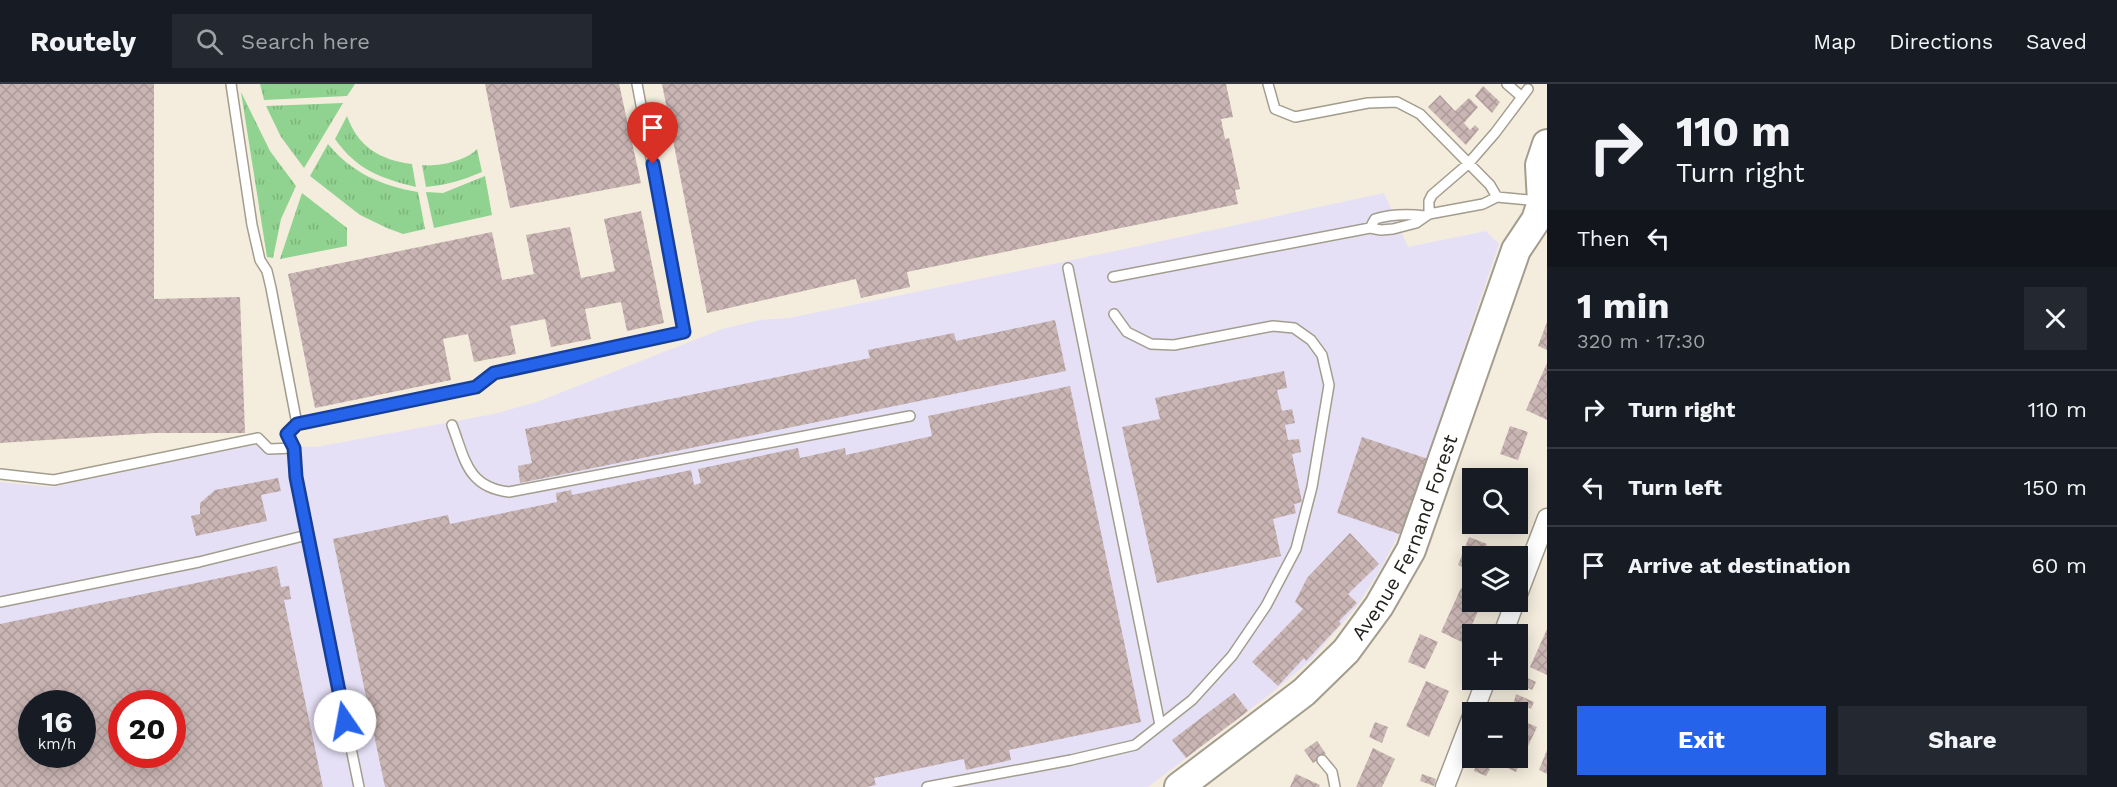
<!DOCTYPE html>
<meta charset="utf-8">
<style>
body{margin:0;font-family:"Work Sans",sans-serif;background:#242831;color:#f1f3f6;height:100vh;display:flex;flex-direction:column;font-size:22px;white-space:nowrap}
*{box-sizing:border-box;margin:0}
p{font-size:20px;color:#9ea1a6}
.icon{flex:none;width:33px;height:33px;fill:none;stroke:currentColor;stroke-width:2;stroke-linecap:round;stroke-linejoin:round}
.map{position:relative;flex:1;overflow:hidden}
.details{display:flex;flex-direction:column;background:#171b24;width:570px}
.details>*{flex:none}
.top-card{background:#171b24;color:#f1f3f6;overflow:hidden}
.tools{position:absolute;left:1462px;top:384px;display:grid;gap:12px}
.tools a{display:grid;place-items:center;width:66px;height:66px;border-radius:0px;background:#171b24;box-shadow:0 3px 15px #0003;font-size:30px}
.speed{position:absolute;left:18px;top:606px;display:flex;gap:12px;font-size:30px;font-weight:700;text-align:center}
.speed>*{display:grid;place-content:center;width:78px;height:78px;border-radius:50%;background:#171b24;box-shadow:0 3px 15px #0003;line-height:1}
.speed small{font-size:15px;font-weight:400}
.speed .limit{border:9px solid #d22;background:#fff;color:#111}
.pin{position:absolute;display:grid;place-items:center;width:51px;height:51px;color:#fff;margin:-62px -26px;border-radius:50% 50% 50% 0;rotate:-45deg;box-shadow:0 0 6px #0007}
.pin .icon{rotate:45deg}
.me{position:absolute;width:66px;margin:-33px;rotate:348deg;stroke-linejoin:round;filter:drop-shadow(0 0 4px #0008)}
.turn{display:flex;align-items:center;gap:21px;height:126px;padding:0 30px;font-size:27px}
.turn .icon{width:78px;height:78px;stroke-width:2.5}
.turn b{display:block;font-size:42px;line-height:51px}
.then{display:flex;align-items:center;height:57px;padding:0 30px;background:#0003;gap:12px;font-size:22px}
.round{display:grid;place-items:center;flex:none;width:63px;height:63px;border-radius:0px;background:#242831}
.summary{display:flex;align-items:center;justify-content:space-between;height:102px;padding:0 30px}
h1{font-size:36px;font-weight:700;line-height:45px}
.cta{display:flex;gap:12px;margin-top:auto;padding:12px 30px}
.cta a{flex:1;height:69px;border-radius:0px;background:#2563eb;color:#fff;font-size:24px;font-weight:700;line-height:69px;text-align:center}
.cta a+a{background:#242831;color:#f1f3f6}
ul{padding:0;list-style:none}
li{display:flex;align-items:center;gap:18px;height:78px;padding:0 30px;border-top:2px solid #363941}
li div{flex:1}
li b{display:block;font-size:22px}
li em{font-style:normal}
header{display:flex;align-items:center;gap:36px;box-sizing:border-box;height:84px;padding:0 30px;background:#171b24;border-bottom:2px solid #363941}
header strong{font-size:28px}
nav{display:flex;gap:33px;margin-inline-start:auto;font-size:21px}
.search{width:420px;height:54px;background:#242831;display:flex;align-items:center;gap:15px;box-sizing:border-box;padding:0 21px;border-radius:0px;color:#9ea1a6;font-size:22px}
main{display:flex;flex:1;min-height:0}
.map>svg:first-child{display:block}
.industrial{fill:#e6e0f6;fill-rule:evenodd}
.grass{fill:url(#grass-tufts)}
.building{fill:url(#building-cross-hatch);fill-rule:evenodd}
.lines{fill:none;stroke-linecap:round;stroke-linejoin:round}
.lane-casing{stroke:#a39d8e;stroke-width:12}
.street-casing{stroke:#a39d8e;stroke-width:21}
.primary-casing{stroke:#a39d8e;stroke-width:32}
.lane{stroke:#fff;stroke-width:9}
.street{stroke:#fff;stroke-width:18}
.primary{stroke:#fff;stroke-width:28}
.route-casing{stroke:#184099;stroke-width:15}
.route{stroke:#2563eb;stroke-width:10}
.labels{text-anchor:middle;stroke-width:5;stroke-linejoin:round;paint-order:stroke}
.street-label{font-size:20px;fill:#24221c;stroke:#f4eddd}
</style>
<header>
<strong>Routely</strong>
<div class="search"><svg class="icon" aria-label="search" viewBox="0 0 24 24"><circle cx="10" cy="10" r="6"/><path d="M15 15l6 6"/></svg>Search here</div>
<nav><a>Map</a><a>Directions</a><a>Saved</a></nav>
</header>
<main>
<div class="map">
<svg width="1547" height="703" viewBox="0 0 1547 703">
<defs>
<pattern id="grass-tufts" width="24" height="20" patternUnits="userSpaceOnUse" patternTransform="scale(1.5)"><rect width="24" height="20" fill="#90d28f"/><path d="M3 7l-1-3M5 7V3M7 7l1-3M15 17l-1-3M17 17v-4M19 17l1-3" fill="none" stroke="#7cb47b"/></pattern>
<pattern id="building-cross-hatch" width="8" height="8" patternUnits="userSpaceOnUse" patternTransform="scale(1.5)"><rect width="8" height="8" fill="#c9b5b3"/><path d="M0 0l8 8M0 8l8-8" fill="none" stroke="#ac9b99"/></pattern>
</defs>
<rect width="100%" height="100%" fill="#f4eddd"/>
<!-- industrial -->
<path class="industrial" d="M 1384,109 L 1408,163 L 1486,147 L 1499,160 L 1406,437 L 1379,488 L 1357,522 L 1312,575 L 1273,608 L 1148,703 L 0,703 L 0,398 L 52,403 L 252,361 L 316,363 L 494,330 L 537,318 L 722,245 L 760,236 L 789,234 L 1101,170 ZM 32,620 L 82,620 L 82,670 L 32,670 ZM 122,620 L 172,620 L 172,670 L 122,670 Z"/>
<!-- grass -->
<path class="grass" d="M 260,0 L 355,0 L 347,12 L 264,16 Z
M 241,8 L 270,67 L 296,102 L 281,135 L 273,174 L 267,173 Z
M 343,19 L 304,84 L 281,53 L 266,22 Z
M 347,32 C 358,63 380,76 412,80 L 416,103 C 380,94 357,86 335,55 Z
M 328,60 C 352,89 382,102 418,108 L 425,145 L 403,150 L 387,144 L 360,131 L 310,92 Z
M 477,65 L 482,88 C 463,96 447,101 426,103 L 422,81 C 438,83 466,77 477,65 Z
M 485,92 L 492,131 L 434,144 L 426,108 L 443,109 Z
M 302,109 L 347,144 L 347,162 L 280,175 Z"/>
<!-- building -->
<path class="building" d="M 0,0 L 154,0 L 154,215 L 240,213 L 245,349 L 155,349 L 0,359 Z
M 485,0 L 619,0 L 641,99 L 510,124 Z
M 662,0 L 1226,0 L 1233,33 L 1221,35 L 1225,55 L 1229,54 L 1240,105 L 1235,106 L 1238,120 L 907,188 L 910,203 L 861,214 L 856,195 L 707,229 Z
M 1483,2 L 1500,18 L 1492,29 L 1475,12 Z
M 1440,11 L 1455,27 L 1469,14 L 1478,23 L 1464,39 L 1470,46 L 1475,41 L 1479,45 L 1466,61 L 1428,23 Z
M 641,127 L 664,239 L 627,247 L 621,218 L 585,225 L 591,255 L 551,263 L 545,235 L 510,242 L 516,270 L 474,278 L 468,250 L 443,255 L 451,296 L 315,324 L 288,190 L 492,148 L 502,196 L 534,190 L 526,151 L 570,143 L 581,194 L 615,187 L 604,135 Z
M 1055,236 L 1066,287 L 520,399 L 518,382 L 532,379 L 525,345 L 870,274 L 868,266 L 954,249 L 956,257 Z
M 1547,238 L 1547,266 L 1538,262 Z
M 1547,279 L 1547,336 L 1526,326 Z
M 1284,287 L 1287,304 L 1277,306 L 1282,327 L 1292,325 L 1295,339 L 1285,341 L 1288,356 L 1299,355 L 1301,368 L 1292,370 L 1302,418 L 1294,420 L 1296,429 L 1273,435 L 1281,472 L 1157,499 L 1122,343 L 1160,335 L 1155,314 Z
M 1070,302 L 1141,638 L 1009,666 L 1011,676 L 966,686 L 964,675 L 874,694 L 876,701 L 867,703 L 385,703 L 333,455 L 448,431 L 450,440 L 557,418 L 556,409 L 571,406 L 572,411 L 691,386 L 694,401 L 701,399 L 698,385 L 798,364 L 800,374 L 845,364 L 846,371 L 932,352 L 928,332 Z
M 1510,342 L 1528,348 L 1518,376 L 1500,370 Z
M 1362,353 L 1428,375 L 1407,436 L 1399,450 L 1337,429 Z
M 278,394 L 281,407 L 261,411 L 267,437 L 196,452 L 191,432 L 200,430 L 200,419 L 215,406 Z
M 1518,400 L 1527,404 L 1518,422 Z
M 1350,449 L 1379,480 L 1348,510 L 1357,519 L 1339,537 L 1341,540 L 1306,577 L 1304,574 L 1278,602 L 1252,578 L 1303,525 L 1295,518 L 1307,494 Z
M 1469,453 L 1487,460 L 1482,472 L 1473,472 L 1473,488 L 1458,481 Z
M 277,482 L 281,503 L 289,502 L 291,515 L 284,516 L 323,703 L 0,703 L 0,540 ZM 32,620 L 82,620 L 82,670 L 32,670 ZM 122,620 L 172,620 L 172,670 L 122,670 Z
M 1461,504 L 1473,509 L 1473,518 L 1482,518 L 1464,559 L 1441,548 Z
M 1547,545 L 1547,591 L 1530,583 Z
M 1420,550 L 1438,558 L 1425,585 L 1408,578 Z
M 1519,590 L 1536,598 L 1532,606 L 1516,598 Z
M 1426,597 L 1449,607 L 1429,653 L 1406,642 Z
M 1234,609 L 1248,627 L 1186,674 L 1172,656 Z
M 1516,610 L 1534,618 L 1531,625 L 1514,618 Z
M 1518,635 L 1537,643 L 1516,688 L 1493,677 L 1495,674 L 1518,674 Z
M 1375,638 L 1388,643 L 1382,659 L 1369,653 Z
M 1317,657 L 1326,670 L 1313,679 L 1304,666 Z
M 1373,664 L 1395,675 L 1382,703 L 1356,703 Z
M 1547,666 L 1547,690 L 1539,686 Z
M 1477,679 L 1490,685 L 1486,692 L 1474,687 Z
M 1296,690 L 1320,701 L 1319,703 L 1290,703 Z
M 1422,690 L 1436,695 L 1434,702 L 1420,697 Z"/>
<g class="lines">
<defs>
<path id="lane" d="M 231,0 L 252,141 L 260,176 L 267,187 L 271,204 L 297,340 L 287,349 L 294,364 L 295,393 L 359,703
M 1268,0 L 1275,25 L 1295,33 L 1368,19 L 1397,18 L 1420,30 L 1490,101 L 1497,113
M 1507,0 L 1522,13
M 1429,130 L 1429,117 L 1432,111 L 1468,80 L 1495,49 L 1528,5
M 1370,144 L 1375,135 C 1392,130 1408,130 1425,132
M 1068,184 L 1160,641
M 1113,193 L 1370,144 L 1381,146 L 1393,145 L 1416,139 L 1429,130 L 1483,120 L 1497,113 L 1539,117
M 297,340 L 476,303 L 494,289 L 684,248 L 637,0
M 452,341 C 465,375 467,403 509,408 L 910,332
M 0,390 L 54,396 L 258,354 L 269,365 L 294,364
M 0,518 L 199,478 L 307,451
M 1322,676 L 1332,688 L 1335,703
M 927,703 L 1071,676 L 1135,661 L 1192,616 L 1232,572 L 1266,522 L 1296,465 L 1312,403 L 1329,301 L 1322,271 L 1311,256 L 1294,244 L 1273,242 L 1174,261 L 1151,260 L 1127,248 L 1114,230"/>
<path id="street" d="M 1518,510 L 1547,434
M 1503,550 L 1515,518
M 1445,703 L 1486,596"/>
<g id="primary">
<path d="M 1542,118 L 1540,81 L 1547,60"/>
<path id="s1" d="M 1179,703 L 1304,608 L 1346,567 L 1379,522 L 1411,466 L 1516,166 L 1536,136 L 1542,118 L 1547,110"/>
</g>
</defs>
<!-- lane casing -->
<use href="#lane" class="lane-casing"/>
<!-- street casing -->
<use href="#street" class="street-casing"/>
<!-- primary casing -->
<use href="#primary" class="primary-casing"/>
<!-- lane -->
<use href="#lane" class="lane"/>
<!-- street -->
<use href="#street" class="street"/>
<!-- primary -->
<use href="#primary" class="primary"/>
</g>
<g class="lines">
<defs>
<path id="route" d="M 345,637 L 296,393 L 294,364 L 287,350 L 297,340 L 476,303 L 494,289 L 684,248 L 653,80"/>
</defs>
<!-- route casing -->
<use href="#route" class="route-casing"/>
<!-- route -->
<use href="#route" class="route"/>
</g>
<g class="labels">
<!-- street labels -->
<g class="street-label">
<text dy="7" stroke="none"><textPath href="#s1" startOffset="345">Avenue Fernand Forest</textPath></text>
</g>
</g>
</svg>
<div class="tools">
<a><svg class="icon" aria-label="search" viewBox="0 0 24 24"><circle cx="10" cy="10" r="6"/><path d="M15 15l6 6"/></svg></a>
<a><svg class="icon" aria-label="layers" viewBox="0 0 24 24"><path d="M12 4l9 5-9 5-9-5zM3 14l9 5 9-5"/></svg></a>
<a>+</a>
<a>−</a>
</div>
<div class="speed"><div>16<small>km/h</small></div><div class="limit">20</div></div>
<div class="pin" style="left:653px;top:80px;background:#d93025"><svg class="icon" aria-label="arrive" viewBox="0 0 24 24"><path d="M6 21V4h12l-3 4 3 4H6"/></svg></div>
<svg class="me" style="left:345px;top:637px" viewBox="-20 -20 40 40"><circle r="19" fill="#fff"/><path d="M0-13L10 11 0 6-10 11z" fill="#2563eb"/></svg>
</div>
<section class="details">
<div class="top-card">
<div class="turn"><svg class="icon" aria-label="right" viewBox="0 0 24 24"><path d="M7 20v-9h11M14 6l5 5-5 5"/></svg><div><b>110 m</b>Turn right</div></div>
<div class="then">Then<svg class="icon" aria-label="left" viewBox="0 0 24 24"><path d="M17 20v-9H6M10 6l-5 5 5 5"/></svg></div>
</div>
<div class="summary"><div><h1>1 min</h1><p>320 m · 17:30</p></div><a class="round"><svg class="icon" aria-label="close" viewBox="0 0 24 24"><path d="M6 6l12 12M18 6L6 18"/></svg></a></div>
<ul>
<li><svg class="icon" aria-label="right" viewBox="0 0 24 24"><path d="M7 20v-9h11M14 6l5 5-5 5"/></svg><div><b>Turn right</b></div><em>110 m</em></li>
<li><svg class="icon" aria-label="left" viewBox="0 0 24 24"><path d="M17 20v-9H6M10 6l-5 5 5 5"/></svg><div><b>Turn left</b></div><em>150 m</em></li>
<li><svg class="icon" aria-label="arrive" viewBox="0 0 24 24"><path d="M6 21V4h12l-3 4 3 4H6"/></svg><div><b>Arrive at destination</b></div><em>60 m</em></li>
</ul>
<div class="cta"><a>Exit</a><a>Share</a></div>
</section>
</main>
